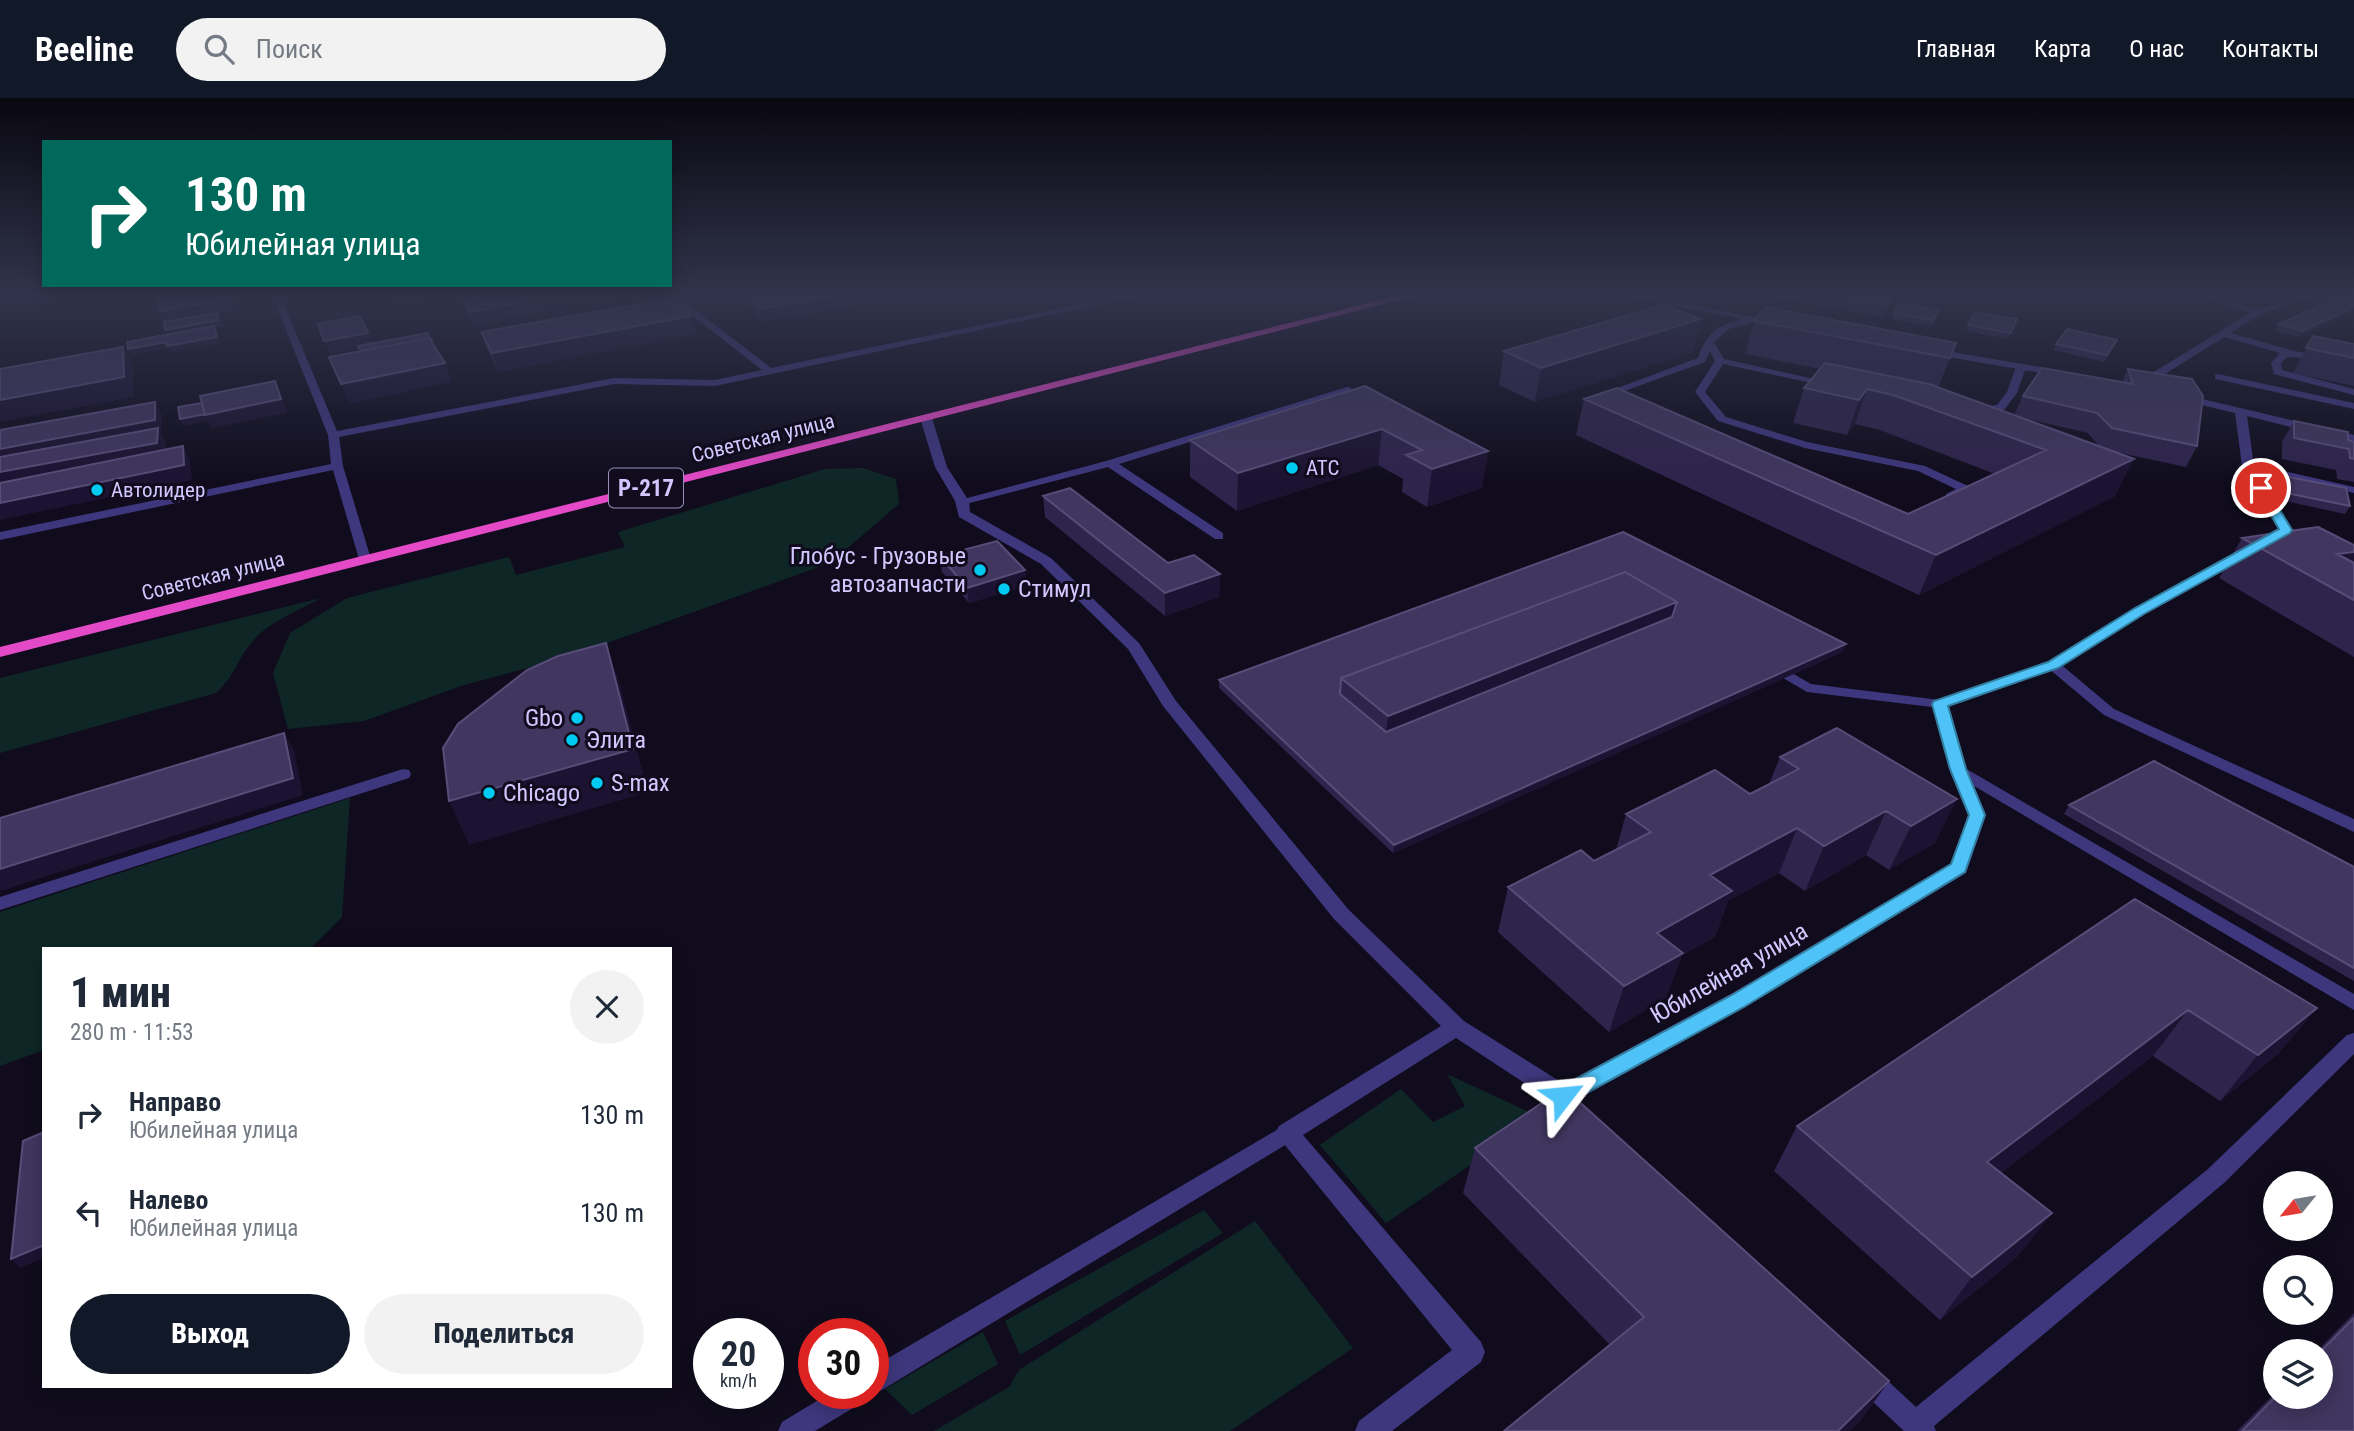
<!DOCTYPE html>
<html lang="ru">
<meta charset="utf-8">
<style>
body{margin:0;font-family:"Roboto Condensed",sans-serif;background:#f2f2f3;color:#1f2937;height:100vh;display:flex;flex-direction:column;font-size:26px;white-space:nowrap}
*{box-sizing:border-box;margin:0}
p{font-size:23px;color:#747a83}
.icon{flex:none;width:38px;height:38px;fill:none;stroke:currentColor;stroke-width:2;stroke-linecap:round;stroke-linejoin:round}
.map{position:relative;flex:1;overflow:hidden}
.sheet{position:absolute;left:42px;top:849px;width:630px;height:441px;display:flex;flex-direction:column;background:#fff;border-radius:0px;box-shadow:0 4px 18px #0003}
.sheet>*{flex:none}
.hud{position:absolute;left:42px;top:42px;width:630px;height:147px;border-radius:0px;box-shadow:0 4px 18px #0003;background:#00695c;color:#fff;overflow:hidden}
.needle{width:46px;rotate:240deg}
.tools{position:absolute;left:2263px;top:1073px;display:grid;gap:14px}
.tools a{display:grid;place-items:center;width:70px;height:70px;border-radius:50%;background:#fff;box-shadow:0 4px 18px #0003;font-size:35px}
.speed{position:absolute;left:693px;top:1220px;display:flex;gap:14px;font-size:35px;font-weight:700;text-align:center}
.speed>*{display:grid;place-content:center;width:91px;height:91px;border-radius:50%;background:#fff;box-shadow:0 4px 18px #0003;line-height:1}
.speed small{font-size:18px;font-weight:400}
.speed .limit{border:10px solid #d22;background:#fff;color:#111}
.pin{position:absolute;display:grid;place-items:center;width:60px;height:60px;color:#fff;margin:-30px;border:4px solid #fff;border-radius:50%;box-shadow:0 2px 7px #0007}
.me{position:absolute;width:77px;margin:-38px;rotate:61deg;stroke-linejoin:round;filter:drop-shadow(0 0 5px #0008)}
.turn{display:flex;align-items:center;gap:24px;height:147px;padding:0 28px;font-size:32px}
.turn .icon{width:91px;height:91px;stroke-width:2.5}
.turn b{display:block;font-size:49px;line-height:60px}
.round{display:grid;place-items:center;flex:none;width:74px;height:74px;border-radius:37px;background:#f2f2f3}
.overview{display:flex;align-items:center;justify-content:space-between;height:119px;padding:0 28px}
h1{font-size:42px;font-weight:800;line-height:52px}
.button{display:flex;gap:14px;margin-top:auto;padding:14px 28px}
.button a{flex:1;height:80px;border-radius:42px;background:#111827;color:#fff;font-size:28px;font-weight:800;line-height:80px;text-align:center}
.button a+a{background:#f2f2f3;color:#1f2937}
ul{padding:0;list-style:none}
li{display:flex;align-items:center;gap:21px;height:98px;padding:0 28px}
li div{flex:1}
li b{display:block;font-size:26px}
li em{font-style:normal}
header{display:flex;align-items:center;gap:42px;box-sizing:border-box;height:98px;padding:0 35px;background:#111827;color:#fff}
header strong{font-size:33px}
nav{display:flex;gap:38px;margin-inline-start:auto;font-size:24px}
.search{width:490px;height:63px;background:#f2f2f3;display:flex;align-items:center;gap:18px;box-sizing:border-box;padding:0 24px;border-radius:38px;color:#747a83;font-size:26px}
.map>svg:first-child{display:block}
.green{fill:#0f2627}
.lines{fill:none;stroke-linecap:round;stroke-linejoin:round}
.service{fill:#3e377d;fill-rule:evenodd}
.minor{fill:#3e377d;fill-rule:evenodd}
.trunk{fill:#e44ac7;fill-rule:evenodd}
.wall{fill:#2e244c;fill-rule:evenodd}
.shaded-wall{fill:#1b1331}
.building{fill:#40365f;stroke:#574d78;stroke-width:2;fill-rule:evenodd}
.route{fill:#4fc3f7;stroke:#337fa1;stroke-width:2}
.poi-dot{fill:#01caf2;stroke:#100c1d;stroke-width:2.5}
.labels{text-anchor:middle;stroke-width:6;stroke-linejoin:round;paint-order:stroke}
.far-street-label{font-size:21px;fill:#d2c8ff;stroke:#100c1d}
.far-poi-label{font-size:21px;fill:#d2c8ff;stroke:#100c1d;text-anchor:start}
.shield{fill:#100c1d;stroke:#9890bb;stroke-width:2}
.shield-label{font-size:23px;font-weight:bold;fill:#d2c8ff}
.poi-label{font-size:24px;fill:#d2c8ff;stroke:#100c1d;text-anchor:start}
.street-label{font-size:24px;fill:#d2c8ff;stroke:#100c1d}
</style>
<header>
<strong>Beeline</strong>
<div class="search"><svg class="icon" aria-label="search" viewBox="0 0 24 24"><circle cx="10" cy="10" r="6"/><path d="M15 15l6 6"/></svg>Поиск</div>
<nav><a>Главная</a><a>Карта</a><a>О нас</a><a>Контакты</a></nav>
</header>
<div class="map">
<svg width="2354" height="1333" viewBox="0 0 2354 1333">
<rect width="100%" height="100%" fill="#100c1d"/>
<!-- green -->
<path class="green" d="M 863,370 L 896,381 L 899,406 L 830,465 L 565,560 L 464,587 L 364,623 L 288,631 L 273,575 L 290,535 L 347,500 L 509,459 L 516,477 L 625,449 L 618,434 L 825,371 Z
M 321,500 C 298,513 268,524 251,545 C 237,562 235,578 216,595 L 0,655 L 0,580 Z
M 350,700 L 342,819 L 311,850 L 44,850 L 44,952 L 0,968 L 0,814 Z
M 1447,976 L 1540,1019 L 1386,1125 L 1320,1047 L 1401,991 L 1433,1024 L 1465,1008 Z
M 1204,1112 L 1223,1135 L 1020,1257 L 1005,1223 Z
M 1255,1123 L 1353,1250 L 1230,1333 L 934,1333 L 1009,1289 L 1019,1272 Z
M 983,1234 L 998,1266 L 912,1317 L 885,1291 Z"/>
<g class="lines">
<!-- service -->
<path class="service" d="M 272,197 L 280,197 L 337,333 L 614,280 L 715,282 L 762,272 L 666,197 L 676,197 L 771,270 L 1126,197 L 1144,197 L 715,288 L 614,286 L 339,339 L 343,368 L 371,461 L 365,465 L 359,461 L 333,372 L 0,442 L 0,434 L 331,366 L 328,337 Z
M 1753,218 L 1756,219 L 1756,223 L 1729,231 L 1714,244 L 1724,261 L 1836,286 L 1831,289 L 1723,266 L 1705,294 L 1726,319 L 1807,344 L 1925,368 L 1970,389 L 1970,393 L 1954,400 L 1946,400 L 1946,396 L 1956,391 L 1918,373 L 1805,350 L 1718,323 L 1695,294 L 1715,263 L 1710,253 L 1705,264 L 1605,300 L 1596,298 L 1698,260 C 1708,230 1721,226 1753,218 Z
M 2224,233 L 2294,253 L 2354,262 L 2354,268 L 2293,259 L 2286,260 L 2281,265 L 2282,272 L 2354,291 L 2354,297 L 2274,276 L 2271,265 L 2280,255 L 2221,238 L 2221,234 Z
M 2021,266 L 2026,269 L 2017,295 L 2004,312 L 1972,314 L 1972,310 L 1997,307 L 2007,294 L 2016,269 Z
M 2218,276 L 2354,305 L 2354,311 L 2215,281 L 2215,277 Z
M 1347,289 L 1351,290 L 1351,294 L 1119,366 L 1223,435 L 1223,441 L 1215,441 L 1108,369 L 962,407 L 956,403 L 1106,363 Z
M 2248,365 L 2354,389 L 2354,395 L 2244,370 L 2242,368 Z
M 1771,563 L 1811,586 L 1940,602 L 1947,606 L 1940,610 L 1807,594 L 1766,570 L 1764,567 Z
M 2053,563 L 2058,564 L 2114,611 L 2354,721 L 2354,734 L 2104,617 L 2048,570 L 2046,567 L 2048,564 Z
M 1958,666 L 2354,896 L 2354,912 L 1952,675 L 1950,671 L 1952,667 Z
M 403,671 L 409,672 L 411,676 L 409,680 L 0,812 L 0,799 Z
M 2354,935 L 2354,956 L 2224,1085 L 1934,1328 L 1936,1333 L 1904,1333 L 1857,1289 L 1853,1280 L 1857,1271 L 1866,1267 L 1875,1271 L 1916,1309 L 2208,1071 L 2347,937 Z
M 1287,1026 L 1295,1029 L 1298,1035 L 1295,1041 L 882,1292 L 873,1296 L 872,1295 L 873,1269 Z
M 830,1295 L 867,1295 L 863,1304 L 815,1333 L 778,1333 L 782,1324 Z"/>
<!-- minor -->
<path class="minor" d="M 1618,197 L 1641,197 L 1783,225 L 1778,228 Z
M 2199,197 C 2219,197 2245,212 2259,210 C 2278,209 2294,197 2314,197 L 2261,216 L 2144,289 L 2136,289 L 2136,285 L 2250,215 Z
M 1929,250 L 2064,273 L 2069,276 L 2064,279 L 1925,255 L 1924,253 Z
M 2181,296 L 2354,337 L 2354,345 L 2247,318 L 2254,368 L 2293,432 L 2291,435 L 2145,516 L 2059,570 L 1949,608 L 1967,671 L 1986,717 L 1966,775 L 1745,909 L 1571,1005 L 1563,1008 L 1555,1005 L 1456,940 L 1303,1037 L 1481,1244 L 1485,1254 L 1481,1264 L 1392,1333 L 1355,1333 L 1359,1323 L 1452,1252 L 1275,1035 L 1279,1028 L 1441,928 L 1334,821 L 1163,608 L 1128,551 L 1041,466 L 959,419 L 955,403 L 935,369 L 920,320 L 922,318 L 932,320 L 947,369 L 969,403 L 970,414 L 1051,460 L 1139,545 L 1176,603 L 1348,811 L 1464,923 L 1564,986 L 1729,897 L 1951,766 L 1968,717 L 1949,671 L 1932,606 L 1934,603 L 2047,564 L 2135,510 L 2278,431 L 2242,368 L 2235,315 L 2177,301 L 2175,299 Z"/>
<!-- trunk -->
<path class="trunk" d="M 1400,197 L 1419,197 L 0,559 L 0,549 Z"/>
</g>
<!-- wall -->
<path class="wall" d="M 482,197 L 609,197 L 610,200 L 475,226 L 466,213 L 462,201 Z
M 747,197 L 852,197 L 854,208 L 761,223 L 749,207 Z
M 1090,197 L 1122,197 L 1099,203 Z
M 1764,197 L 1896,197 L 1883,219 Z
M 2342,197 L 2300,239 L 2275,233 L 2279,226 Z
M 1894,215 L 1937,218 L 1931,228 L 1892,221 Z
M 1701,221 L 1693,254 L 1535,304 L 1499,287 L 1504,253 Z
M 2017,221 L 2008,241 L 1966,233 L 1968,227 Z
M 1754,223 L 1956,245 L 1938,290 L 2014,317 L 2023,298 L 2122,284 L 2128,271 L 2197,348 L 2186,369 L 2111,353 L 2115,398 L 1919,497 L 1576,337 L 1584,301 L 1908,416 L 1995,376 L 1880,332 L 1855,326 L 1847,337 L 1793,325 L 1804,290 L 1820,271 L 1745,256 ZM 2019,319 L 2088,335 L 2100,349 Z
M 481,234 L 696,236 L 498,274 L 488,253 Z
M 2313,238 L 2354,246 L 2354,288 L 2293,275 Z
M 2056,246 L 2114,248 L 2104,264 L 2053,252 Z
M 1365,288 L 1488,353 L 1482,390 L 1427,409 L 1402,394 L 1403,381 L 1378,367 L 1237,413 L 1190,379 L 1190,342 Z
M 2294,323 L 2354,344 L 2354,384 L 2337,381 L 2336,372 L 2282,361 L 2282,344 Z
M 2278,377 L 2350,408 L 2345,416 L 2276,401 L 2274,384 Z
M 1043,398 L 1168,465 L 1220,476 L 1219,499 L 1165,518 L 1045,419 Z
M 2242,440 L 2354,447 L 2354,559 L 2219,480 Z
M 940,458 L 1025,472 L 1026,488 L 969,505 L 942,474 Z
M 1843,554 L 1393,755 L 1219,590 L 1219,582 Z
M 1837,630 L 1935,745 L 1889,772 L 1866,757 L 1805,793 L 1779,775 L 1728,803 L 1715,839 L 1682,857 L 1666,900 L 1609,934 L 1498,834 L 1508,789 L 1594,763 L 1616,752 L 1626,716 L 1750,696 L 1769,686 L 1780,659 Z
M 2069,707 L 2354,769 L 2354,883 L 2064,716 Z
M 2135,801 L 2317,910 L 2278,956 L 2220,1003 L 2153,958 L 2001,1075 L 2052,1115 L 2017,1159 L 1940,1222 L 1774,1073 L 1797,1028 Z
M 1475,1050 L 1889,1283 L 1858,1326 L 1610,1247 L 1463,1095 Z
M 2354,1215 L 2354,1333 L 2237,1333 L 2275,1295 L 2275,1298 L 2320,1298 L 2320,1253 L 2317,1253 Z"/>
<!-- shaded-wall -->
<path class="shaded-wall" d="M 230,197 L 233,197 L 236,213 L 218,216 L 222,229 L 215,230 L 220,245 L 170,254 L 168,250 L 132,257 L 128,251 L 169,238 L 165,232 L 166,225 L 160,213 Z
M 300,197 L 322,197 L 302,200 Z
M 397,197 L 437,197 L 399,204 Z
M 557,197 L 609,197 L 610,200 L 475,226 L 471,214 Z
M 842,197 L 852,197 L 854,208 L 761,223 L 759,211 Z
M 870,197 L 890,197 L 871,201 Z
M 1099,197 L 1122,197 L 1099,203 Z
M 1893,197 L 1896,197 L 1883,219 L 1887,207 Z
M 2354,209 L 2354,213 L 2300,239 L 2303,233 Z
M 691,218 L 696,236 L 498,274 L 492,255 Z
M 1701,221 L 1693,254 L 1535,304 L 1541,270 Z
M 368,235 L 373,248 L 330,256 L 324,243 Z
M 123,249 L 133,268 L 134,299 L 0,324 L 0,302 Z
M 445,265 L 452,284 L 349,306 L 341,286 Z
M 275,283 L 281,296 L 287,315 L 212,330 L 208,323 L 184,328 L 180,321 Z
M 1867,291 L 1855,326 L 1847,337 L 1859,302 Z
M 155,304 L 162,318 L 161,336 L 166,344 L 165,359 L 0,391 L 0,351 Z
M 1382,331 L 1378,367 L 1237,413 L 1238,375 Z
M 183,348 L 190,362 L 192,382 L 0,422 L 0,405 Z
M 1488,353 L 1482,390 L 1427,409 L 1432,371 Z
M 2134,361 L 2115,398 L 1919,497 L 1936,457 Z
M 2354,454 L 2354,467 L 2337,456 Z
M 1025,472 L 1026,488 L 969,505 L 967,490 Z
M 1220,476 L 1219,499 L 1165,518 L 1165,495 Z
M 1677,504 L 1670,527 L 1385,642 L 1388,618 Z
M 606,545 L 620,587 L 648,694 L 469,747 L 449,703 Z
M 1846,546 L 1843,554 L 1393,755 L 1394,747 Z
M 284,635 L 294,652 L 303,697 L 0,793 L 0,771 Z
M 1957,701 L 1935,745 L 1889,772 L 1911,728 Z
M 1886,713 L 1866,757 L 1805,793 L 1824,748 Z
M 1797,730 L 1779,775 L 1728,803 L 1715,839 L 1682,857 L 1666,900 L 1609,934 L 1624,888 L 1657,835 L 1710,777 Z
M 2317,910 L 2278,956 L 2220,1003 L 2258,957 Z
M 2188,912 L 2153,958 L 1957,1109 L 1987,1064 Z
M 2052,1115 L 2017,1159 L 1940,1222 L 1972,1179 Z
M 44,1147 L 44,1160 L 20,1170 L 11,1161 Z
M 1889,1283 L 1858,1326 L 1850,1333 L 1838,1333 Z"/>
<!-- building -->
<path class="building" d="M 158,197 L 230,197 L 231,201 L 160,213 Z
M 482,197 L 557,197 L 471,214 L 462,201 Z
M 748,197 L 842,197 L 759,211 Z
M 1834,197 L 1893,197 L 1887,207 Z
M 2342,197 L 2354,197 L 2354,209 L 2303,233 L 2279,226 Z
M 675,200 L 691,218 L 492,255 L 481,234 Z
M 1900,205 L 1939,212 L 1933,222 L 1894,215 Z
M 1663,207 L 1701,221 L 1541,270 L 1504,253 Z
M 1765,209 L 1956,245 L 1950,260 L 1754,223 Z
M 1975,214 L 2017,221 L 2011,235 L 1968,227 Z
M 217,215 L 219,222 L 165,232 L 164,224 Z
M 360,218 L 368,235 L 324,243 L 318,226 Z
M 214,228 L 217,239 L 167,248 L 166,244 L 128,251 L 127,244 Z
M 2067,231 L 2117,242 L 2107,257 L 2056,246 Z
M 427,235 L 431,241 L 429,240 L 361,253 L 358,248 Z
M 2313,238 L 2354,246 L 2354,260 L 2306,250 Z
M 429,240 L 445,265 L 341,286 L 329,259 Z
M 123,249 L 124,279 L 0,302 L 0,271 Z
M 1825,265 L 1929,286 L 2134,361 L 1936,457 L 1584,301 L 1617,290 L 1908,416 L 2046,352 L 1893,297 L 1867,291 L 1859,302 L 1804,290 Z
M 2042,270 L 2133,286 L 2128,271 L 2192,281 L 2203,298 L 2197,348 L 2112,330 L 2097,315 L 2023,298 Z
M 275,283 L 281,301 L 205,317 L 200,298 Z
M 1365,288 L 1488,353 L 1432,371 L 1406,357 L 1422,352 L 1382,331 L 1238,375 L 1190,342 Z
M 155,304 L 155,322 L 0,351 L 0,332 Z
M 202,305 L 205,316 L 180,321 L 178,309 Z
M 2294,323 L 2348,334 L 2348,342 L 2354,344 L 2354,361 L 2350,360 L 2349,351 L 2294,340 Z
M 158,330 L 157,345 L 0,374 L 0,359 Z
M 183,348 L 184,367 L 0,405 L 0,385 Z
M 2278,377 L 2346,390 L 2350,408 L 2281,394 Z
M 1070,390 L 1168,465 L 1194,457 L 1220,476 L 1165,495 L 1043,398 Z
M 2318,429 L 2354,447 L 2354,454 L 2337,456 L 2354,465 L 2354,502 L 2242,440 Z
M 1623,434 L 1846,546 L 1394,747 L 1219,582 ZM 1625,474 L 1677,504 L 1672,519 L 1386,634 L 1340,596 L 1341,580 Z
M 997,443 L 1025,472 L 967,490 L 940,458 Z
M 1625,474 L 1677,504 L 1388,618 L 1341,580 Z
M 606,545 L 633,651 L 449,703 L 443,650 L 458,626 L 527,572 L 558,558 Z
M 1837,630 L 1957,701 L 1911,728 L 1886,713 L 1824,748 L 1797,730 L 1710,777 L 1732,793 L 1657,835 L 1683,855 L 1624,888 L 1508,789 L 1581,752 L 1594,763 L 1651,734 L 1626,716 L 1715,672 L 1750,696 L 1799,671 L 1780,659 Z
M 284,635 L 293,680 L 0,771 L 0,720 Z
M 2154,663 L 2354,769 L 2354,870 L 2069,707 Z
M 2135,801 L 2317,910 L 2258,957 L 2188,912 L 1987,1064 L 2052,1115 L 1972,1179 L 1797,1028 Z
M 1564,990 L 1889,1283 L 1838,1333 L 1504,1333 L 1644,1219 L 1475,1050 Z
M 44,1034 L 44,1147 L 11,1161 L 23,1043 Z
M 2354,1220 L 2354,1333 L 2242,1333 L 2276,1298 L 2320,1298 L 2320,1254 Z"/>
<!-- sky -->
<linearGradient id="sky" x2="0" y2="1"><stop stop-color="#090710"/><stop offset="0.51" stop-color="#31344c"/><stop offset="1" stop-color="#31344c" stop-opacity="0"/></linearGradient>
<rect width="2354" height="384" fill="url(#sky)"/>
<!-- route -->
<path class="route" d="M 2257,387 L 2265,387 L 2292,432 L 2290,435 L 2144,516 L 2058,570 L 1948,608 L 1966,671 L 1985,717 L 1965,774 L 1744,909 L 1570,1004 L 1563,1007 L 1555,1004 L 1552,998 L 1555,992 L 1730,898 L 1951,766 L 1969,717 L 1950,671 L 1932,606 L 1934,603 L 2048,564 L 2135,510 L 2279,431 L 2255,390 Z"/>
<!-- markers -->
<g class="poi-dot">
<circle cx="1292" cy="370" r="7"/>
<circle cx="97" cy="392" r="7"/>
<circle cx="980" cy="472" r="7"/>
<circle cx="1004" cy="491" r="7"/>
<circle cx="577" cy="620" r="7"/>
<circle cx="572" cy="642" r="7"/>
<circle cx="597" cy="685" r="7"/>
<circle cx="489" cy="695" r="7"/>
</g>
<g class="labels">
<!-- far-street labels -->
<g class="far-street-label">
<text transform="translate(763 340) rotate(-14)" y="7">Советская улица</text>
<text transform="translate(213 478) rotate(-14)" y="7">Советская улица</text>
</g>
<!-- far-poi labels -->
<g class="far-poi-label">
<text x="1306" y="377">АТС</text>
<text x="111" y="399">Автолидер</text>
</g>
<!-- shield labels -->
<rect class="shield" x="609" y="370.5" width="74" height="39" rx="5"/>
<g class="shield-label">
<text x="646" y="398">Р-217</text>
</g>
<!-- poi labels -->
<g class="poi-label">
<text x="966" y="466" text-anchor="end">Глобус - Грузовые<tspan x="966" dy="28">автозапчасти</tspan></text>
<text x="1018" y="499">Стимул</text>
<text x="563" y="628" text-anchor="end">Gbo</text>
<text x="586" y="650">Элита</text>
<text x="611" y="693">S-max</text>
<text x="503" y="703">Chicago</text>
</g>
<!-- street labels -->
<g class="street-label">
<text transform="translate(1729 875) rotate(-30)" y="8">Юбилейная улица</text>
</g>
</g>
</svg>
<div class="tools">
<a><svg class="needle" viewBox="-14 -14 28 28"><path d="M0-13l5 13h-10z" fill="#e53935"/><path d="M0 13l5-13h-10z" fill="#747a83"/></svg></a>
<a><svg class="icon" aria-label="search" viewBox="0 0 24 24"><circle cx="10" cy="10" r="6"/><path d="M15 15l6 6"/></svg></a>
<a><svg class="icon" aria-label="layers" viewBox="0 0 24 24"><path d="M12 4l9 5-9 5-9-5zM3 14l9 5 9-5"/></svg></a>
</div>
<div class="speed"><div>20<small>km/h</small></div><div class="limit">30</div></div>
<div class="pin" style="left:2261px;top:390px;background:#d93025"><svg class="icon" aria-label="arrive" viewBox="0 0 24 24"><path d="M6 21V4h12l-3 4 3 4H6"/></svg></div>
<svg class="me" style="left:1563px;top:998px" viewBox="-20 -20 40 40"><path d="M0-17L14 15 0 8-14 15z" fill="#4fc3f7" stroke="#fff" stroke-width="4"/></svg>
<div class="hud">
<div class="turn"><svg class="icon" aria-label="right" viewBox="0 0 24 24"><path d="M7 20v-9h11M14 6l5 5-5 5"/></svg><div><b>130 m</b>Юбилейная улица</div></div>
</div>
<section class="sheet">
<div class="overview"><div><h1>1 мин</h1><p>280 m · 11:53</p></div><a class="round"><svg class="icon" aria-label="close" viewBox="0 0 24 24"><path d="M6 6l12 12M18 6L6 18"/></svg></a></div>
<ul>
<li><svg class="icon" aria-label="right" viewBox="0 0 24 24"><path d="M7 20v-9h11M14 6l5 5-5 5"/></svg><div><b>Направо</b><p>Юбилейная улица</p></div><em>130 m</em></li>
<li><svg class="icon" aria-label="left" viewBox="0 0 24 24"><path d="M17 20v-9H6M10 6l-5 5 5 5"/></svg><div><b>Налево</b><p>Юбилейная улица</p></div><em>130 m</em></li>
</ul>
<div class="button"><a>Выход</a><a>Поделиться</a></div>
</section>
</div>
